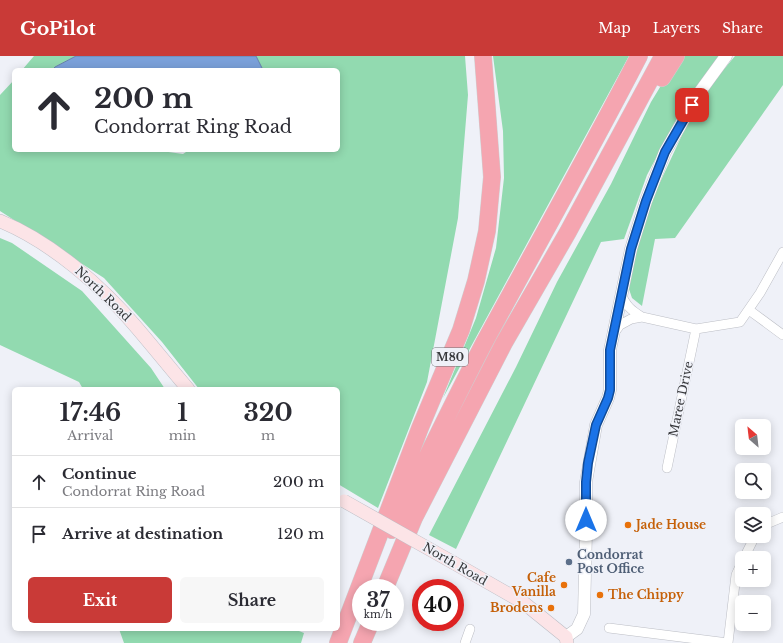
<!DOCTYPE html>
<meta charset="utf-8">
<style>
body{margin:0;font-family:"Libre Baskerville",serif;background:#f7f7f7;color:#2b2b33;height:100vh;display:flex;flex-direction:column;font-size:15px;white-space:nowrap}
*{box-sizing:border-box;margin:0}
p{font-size:13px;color:#7c7c81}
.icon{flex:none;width:22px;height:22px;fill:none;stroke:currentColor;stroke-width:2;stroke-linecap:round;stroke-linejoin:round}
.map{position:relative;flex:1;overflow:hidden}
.sheet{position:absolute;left:12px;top:331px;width:328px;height:244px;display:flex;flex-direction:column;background:#fff;border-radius:6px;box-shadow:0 2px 10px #0003}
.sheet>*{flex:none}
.guide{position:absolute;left:12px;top:12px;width:328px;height:84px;border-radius:6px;box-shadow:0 2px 10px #0003;background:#fff;color:#2b2b33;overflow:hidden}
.needle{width:26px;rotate:332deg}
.controls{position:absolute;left:735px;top:363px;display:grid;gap:8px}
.controls a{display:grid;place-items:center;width:36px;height:36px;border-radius:6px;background:#fff;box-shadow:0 2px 10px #0003;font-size:20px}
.speed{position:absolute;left:352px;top:523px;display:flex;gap:8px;font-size:20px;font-weight:700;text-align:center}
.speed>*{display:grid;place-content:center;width:52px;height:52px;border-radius:50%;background:#fff;box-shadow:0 2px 10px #0003;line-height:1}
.speed small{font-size:10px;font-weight:400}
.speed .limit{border:6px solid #d22;background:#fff;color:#111}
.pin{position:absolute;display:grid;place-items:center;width:34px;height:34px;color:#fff;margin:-17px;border-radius:8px;box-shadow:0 2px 6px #0006}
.me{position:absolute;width:44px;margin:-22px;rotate:0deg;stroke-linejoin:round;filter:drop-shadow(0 0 3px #0008)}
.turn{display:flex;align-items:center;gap:14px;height:84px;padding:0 16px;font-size:18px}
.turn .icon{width:52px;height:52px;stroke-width:2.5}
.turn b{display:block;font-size:28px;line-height:34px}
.eta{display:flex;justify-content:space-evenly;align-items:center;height:68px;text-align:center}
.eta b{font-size:24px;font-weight:700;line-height:28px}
.action{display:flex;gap:8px;margin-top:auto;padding:8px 16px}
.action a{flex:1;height:46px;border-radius:6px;background:#c93a37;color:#fff;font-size:16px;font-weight:700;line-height:46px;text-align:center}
.action a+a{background:#f7f7f7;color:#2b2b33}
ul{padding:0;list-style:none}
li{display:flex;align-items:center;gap:12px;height:52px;padding:0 16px;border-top:1px solid #e1e1e2}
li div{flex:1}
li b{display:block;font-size:15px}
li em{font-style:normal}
header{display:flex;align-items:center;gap:24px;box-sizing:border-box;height:56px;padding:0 20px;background:#c93a37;color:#fff}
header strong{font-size:19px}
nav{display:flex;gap:22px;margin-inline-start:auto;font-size:14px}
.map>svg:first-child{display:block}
.green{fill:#92dab0}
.water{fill:#7aa0d9;stroke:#6681aa}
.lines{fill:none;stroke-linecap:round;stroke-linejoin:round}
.minor-casing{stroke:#bcbec5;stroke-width:10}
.tertiary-casing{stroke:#bcbec5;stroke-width:13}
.secondary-casing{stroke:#bcbec5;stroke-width:14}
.motorway-casing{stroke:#cfcfd0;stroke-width:18}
.minor{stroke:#fff;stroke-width:9}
.tertiary{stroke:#fff;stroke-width:12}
.secondary{stroke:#fce4e7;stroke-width:13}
.motorway{stroke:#f5a5b0;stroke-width:17}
.secondary-bridge-casing{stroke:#bcbec5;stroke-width:14;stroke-linecap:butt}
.secondary-bridge{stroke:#fce4e7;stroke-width:13}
.route-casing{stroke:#114b97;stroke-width:10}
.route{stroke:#1a73e8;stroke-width:7}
.food-dot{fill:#e8710a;stroke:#eff1f8;stroke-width:1.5}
.service-dot{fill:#5c6f8a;stroke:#eff1f8;stroke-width:1.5}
.labels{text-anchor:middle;stroke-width:3;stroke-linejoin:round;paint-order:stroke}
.shield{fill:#eff1f8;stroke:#6f7074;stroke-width:1}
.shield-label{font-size:11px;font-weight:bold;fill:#38393c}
.street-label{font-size:12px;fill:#38393c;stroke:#eff1f8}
.food-label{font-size:12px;font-weight:bold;fill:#c56008;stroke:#eff1f8;text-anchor:start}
.service-label{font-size:12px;font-weight:bold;fill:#4e5e75;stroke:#eff1f8;text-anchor:start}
</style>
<header>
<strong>GoPilot</strong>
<nav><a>Map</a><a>Layers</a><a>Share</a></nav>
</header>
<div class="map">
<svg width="783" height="587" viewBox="0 0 783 587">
<rect width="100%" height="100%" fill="#eff1f8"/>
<!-- green -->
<path class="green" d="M 34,0 L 76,0 L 55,11 L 52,14 L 22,14 Z
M 256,0 L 465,0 L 468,39 L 458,162 L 427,326 L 378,452 L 338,428 L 338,333 L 199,333 L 162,286 L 104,222 L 0,155 L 0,39 L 14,24 L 14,94 L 154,94 L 183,98 L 189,94 L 338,94 L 338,14 L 263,14 Z
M 493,0 L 629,0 L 443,342 L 476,262 L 496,192 L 504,122 L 503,75 Z
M 679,0 L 719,0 L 684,49 L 647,119 L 624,183 L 601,186 L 456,493 L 429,479 L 516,311 L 557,226 L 611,128 L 651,46 Z
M 735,0 L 783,0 L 783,29 L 675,182 L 655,183 L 642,250 L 632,242 L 629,233 L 639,183 L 656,135 L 689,64 L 715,24 Z
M 0,182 L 12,187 L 82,235 L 151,312 L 165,333 L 83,333 L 79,326 L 0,289 Z
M 119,573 L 294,573 L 304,577 L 301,587 L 124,587 Z"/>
<!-- water -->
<path class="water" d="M 76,0 L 256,0 L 263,14 L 52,14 L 55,11 Z"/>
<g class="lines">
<defs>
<path id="minor" d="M 621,238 C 626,250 631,254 642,261
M 749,254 L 783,279
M 614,277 L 620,269 L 631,263 L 642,261 L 696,273 L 740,266 L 760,237 L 783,196
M 667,412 L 696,273
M 764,469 L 783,461
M 744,502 L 755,480
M 609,572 L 728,587
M 465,587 L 470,573
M 728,587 L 736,519 L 742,506"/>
<path id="tertiary" d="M 566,581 L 577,573 L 584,558 L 586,476 L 586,426 L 596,369 L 608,342 L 610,334 L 610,294 L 631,193 L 646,145 L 665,96 L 699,37 L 726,0"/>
<path id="secondary" d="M 0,165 C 51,186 102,230 137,272 C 154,292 171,313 188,333
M 454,507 L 524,547 L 566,581 L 567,587"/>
<path id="motorway" d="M 662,22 L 676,0
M 392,474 C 422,411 452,349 484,287 C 536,191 589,97 639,0
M 385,532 L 414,462 L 504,287 L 568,176 L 663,0
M 338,587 L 420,372 L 461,274 L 476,225 L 487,175 L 492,121 L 483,0
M 362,587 L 371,566"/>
</defs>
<!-- minor casing -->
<use href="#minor" class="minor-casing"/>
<!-- tertiary casing -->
<use href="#tertiary" class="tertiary-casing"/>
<!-- secondary casing -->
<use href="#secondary" class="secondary-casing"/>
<!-- motorway casing -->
<use href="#motorway" class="motorway-casing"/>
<!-- minor -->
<use href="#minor" class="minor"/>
<!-- tertiary -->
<use href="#tertiary" class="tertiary"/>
<!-- secondary -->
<use href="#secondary" class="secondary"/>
<!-- motorway -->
<use href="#motorway" class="motorway"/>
<defs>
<path id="secondary-bridge" d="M 344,445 L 454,507"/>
</defs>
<!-- secondary-bridge casing -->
<use href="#secondary-bridge" class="secondary-bridge-casing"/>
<!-- secondary-bridge -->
<use href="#secondary-bridge" class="secondary-bridge"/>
</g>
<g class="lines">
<defs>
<path id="route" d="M 586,464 L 586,426 L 588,407 L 596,369 L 608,342 L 610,334 L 610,294 L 631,193 L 646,145 L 665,96 L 692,49"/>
</defs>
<!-- route casing -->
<use href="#route" class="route-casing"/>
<!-- route -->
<use href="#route" class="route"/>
</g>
<!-- markers -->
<g class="food-dot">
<circle cx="628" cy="469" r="4"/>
<circle cx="564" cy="529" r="4"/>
<circle cx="600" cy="539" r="4"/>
<circle cx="551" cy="552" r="4"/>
</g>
<circle class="service-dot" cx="569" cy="506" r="4"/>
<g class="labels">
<!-- shield labels -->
<rect class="shield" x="432" y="292" width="36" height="18" rx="3"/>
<g class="shield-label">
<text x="450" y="305">M80</text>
</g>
<!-- street labels -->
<g class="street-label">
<text transform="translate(103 238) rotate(44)" y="4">North Road</text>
<text transform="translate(681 343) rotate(-78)" y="4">Maree Drive</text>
<text transform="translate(455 508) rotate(30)" y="4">North Road</text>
</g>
<!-- food labels -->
<g class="food-label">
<text x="636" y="473">Jade House</text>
<text x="556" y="526" text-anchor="end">Cafe<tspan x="556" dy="14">Vanilla</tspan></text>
<text x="608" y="543">The Chippy</text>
<text x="543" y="556" text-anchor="end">Brodens</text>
</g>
<!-- service labels -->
<g class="service-label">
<text x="577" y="503">Condorrat<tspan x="577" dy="14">Post Office</tspan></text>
</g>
</g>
</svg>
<div class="controls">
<a><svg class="needle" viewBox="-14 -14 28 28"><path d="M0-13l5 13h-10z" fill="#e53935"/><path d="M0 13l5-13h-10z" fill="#7c7c81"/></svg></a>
<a><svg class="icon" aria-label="search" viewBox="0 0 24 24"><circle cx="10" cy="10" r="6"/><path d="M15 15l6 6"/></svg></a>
<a><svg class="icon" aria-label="layers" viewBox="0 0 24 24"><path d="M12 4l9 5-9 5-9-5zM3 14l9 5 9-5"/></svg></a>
<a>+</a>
<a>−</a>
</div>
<div class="speed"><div>37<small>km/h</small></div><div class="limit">40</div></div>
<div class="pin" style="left:692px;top:49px;background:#d93025"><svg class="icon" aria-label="arrive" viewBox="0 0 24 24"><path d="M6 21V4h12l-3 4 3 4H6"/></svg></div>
<svg class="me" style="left:586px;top:464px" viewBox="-20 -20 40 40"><circle r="19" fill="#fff"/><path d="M0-13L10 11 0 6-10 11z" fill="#1a73e8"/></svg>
<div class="guide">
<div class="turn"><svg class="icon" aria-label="ahead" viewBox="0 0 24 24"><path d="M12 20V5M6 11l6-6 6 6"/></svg><div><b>200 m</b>Condorrat Ring Road</div></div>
</div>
<section class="sheet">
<div class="eta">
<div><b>17:46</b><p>Arrival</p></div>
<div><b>1</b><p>min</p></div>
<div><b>320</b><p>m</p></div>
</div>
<ul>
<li><svg class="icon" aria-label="ahead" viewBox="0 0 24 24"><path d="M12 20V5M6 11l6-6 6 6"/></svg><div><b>Continue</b><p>Condorrat Ring Road</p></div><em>200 m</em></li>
<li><svg class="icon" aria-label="arrive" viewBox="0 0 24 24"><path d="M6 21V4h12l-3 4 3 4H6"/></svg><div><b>Arrive at destination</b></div><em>120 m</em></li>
</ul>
<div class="action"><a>Exit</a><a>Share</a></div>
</section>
</div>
